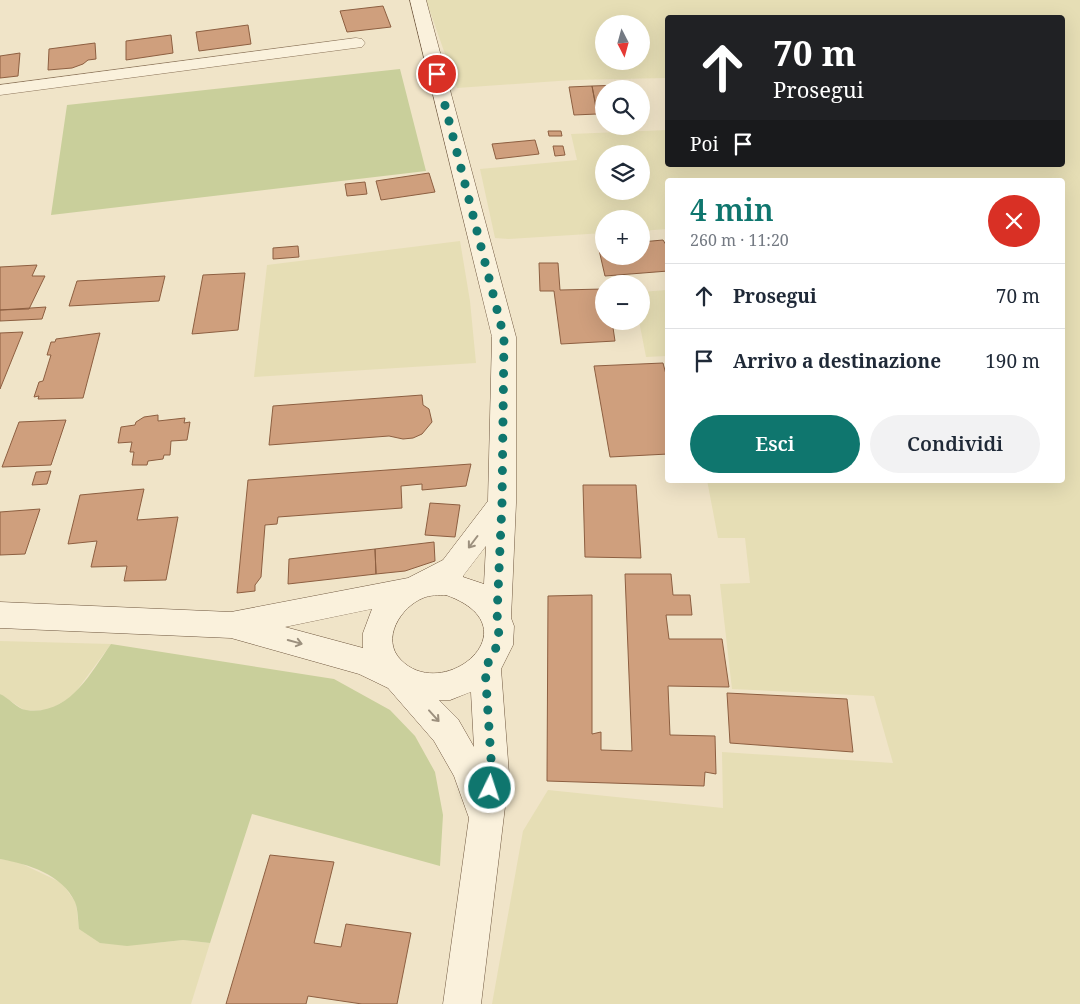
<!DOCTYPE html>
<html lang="it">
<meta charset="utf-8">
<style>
body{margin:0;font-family:"Noto Serif",serif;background:#f2f2f3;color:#1f2937;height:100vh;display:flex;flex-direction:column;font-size:19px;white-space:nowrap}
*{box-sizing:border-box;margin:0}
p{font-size:16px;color:#747a83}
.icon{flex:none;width:28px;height:28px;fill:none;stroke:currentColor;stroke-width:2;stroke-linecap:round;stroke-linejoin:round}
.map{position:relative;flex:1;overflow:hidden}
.panel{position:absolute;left:665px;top:178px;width:400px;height:305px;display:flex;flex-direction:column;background:#fff;border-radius:5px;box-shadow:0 5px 20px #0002}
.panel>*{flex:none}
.guide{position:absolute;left:665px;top:15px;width:400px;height:152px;border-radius:5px;box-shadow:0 5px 20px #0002;background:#202124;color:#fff;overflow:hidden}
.needle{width:32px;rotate:174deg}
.tools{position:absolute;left:595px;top:15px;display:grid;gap:10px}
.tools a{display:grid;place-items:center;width:55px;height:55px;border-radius:50%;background:#fff;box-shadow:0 5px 20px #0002;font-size:25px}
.pin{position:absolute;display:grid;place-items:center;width:42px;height:42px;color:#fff;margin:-21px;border:2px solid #fff;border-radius:50%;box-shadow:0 1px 5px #0007}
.me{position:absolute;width:55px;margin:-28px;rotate:4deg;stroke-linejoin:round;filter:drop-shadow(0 0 4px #0008)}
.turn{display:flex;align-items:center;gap:18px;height:105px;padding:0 25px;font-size:22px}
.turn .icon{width:65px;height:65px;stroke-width:2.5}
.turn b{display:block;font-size:35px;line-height:42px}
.then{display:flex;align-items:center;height:48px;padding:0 25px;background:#0003;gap:10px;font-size:19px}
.round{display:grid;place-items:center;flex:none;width:52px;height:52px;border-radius:26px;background:#f2f2f3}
.summary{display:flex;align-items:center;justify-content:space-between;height:85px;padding:0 25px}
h1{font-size:30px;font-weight:600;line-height:38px;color:#0f766e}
.cta{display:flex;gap:10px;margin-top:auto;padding:10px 25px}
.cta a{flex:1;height:58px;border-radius:30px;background:#0f766e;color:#fff;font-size:20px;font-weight:600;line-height:58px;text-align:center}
.cta a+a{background:#f2f2f3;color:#1f2937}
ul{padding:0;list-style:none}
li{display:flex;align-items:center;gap:15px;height:65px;padding:0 25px;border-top:1px solid #e0e1e3}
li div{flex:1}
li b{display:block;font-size:19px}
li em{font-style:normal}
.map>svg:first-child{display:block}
.farmland{fill:#e6deb5;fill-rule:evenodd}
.green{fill:#c9cf9b}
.building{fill:#cf9f7d;stroke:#8d5f41}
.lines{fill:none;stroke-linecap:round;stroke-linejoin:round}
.street-casing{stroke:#8d765c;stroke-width:1}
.secondary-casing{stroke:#6f573f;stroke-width:1}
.street{fill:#faf1dc;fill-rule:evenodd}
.secondary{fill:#faf1dc;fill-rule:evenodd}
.oneway{stroke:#9c907e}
.route{stroke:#0f766e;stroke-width:9;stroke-dasharray:0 16.2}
</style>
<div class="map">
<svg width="1080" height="1004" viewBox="0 0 1080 1004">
<rect width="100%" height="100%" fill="#f0e4c8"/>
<!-- farmland -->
<path class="farmland" d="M 426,0 L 1080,0 L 1080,1004 L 492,1004 L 523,831 L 548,790 L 723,808 L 722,752 L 893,763 L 874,696 L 732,689 L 720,584 L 750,583 L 745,538 L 718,538 L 707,480 L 1062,480 L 1062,180 L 668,180 L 667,229 L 641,231 L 641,219 L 604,219 L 604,233 L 509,239 L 495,238 L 480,169 L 577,160 L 571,134 L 667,130 L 668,165 L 1062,165 L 1062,18 L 668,18 L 667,78 L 573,80 L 457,88 ZM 604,24 L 641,24 L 641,61 L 604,61 ZM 604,154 L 641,154 L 641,191 L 604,191 Z
M 460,241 L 470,301 L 476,363 L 254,377 L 267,265 Z
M 667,290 L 667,356 L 646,357 L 639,321 L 641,321 L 641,292 Z
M 0,641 L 111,644 L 72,697 L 48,710 L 24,710 L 0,694 Z
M 0,859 L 18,862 L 62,883 L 76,903 L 79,929 L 155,943 L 183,940 L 210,943 L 191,1004 L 0,1004 Z"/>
<!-- green -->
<path class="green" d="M 400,69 L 426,171 L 51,215 L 67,105 Z
M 111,644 L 334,679 L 390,710 L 415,736 L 435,772 L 443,815 L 440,866 L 252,814 L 210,943 L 183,940 L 127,946 L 100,943 L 79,929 C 78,921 78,909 75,902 C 62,874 28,864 0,859 L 0,694 C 8,697 17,709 26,710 C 69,716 90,674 111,644 Z"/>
<!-- building -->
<path class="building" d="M 383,6 L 391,27 L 347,32 L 340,11 Z
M 248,25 L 251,44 L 199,51 L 196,32 Z
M 171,35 L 173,53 L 126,60 L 126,41 Z
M 95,43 L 96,59 L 88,60 L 83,64 L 72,68 L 48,70 L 49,49 Z
M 20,53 L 18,76 L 0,78 L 0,56 Z
M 623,85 L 624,89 L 604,89 L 604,106 L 596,106 L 592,86 Z
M 592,86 L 597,114 L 574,115 L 569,87 Z
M 596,106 L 604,106 L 604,117 L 598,117 Z
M 548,131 L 561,131 L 562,136 L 549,136 Z
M 535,140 L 539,154 L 496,159 L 492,144 Z
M 553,146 L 563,146 L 565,155 L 555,156 Z
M 429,173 L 435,192 L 381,200 L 376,181 Z
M 365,182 L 367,194 L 347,196 L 345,184 Z
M 663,240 L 668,248 L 668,271 L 605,276 L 599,250 L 604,250 L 604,256 L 641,256 L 641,242 Z
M 298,246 L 299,257 L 273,259 L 273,248 Z
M 539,263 L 558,263 L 560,290 L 604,289 L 604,321 L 612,321 L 615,341 L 561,344 L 554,291 L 540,291 Z
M 37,265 L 32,276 L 45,276 L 29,309 L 0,310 L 0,267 Z
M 245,273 L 238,330 L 192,334 L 203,275 Z
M 165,276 L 159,301 L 69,306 L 77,281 Z
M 46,307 L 42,319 L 0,321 L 0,310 Z
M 23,332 L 0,389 L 0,333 Z
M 100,333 L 83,398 L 38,399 L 39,396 L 34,397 L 39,382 L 43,381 L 51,355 L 47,355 L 51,342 L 55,342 L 56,339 Z
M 663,363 L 668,382 L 668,454 L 610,457 L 594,366 Z
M 422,395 L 423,405 L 429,409 L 432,422 L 422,434 L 413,438 L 403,439 L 389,436 L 269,445 L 273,406 Z
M 158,415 L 158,421 L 185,418 L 184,423 L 190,422 L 187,440 L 171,441 L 170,455 L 164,455 L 163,459 L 148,461 L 147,465 L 132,465 L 134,452 L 130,452 L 132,442 L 118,443 L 121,427 L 135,425 L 136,422 L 144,417 Z
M 66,420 L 51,465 L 2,467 L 19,422 Z
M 471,464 L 466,486 L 422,490 L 422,484 L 401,486 L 402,508 L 278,517 L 277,524 L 265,525 L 261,577 L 255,585 L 255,591 L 237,593 L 248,480 Z
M 51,471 L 47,484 L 32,485 L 36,472 Z
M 583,485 L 636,485 L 641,558 L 585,557 Z
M 144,489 L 137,520 L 178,517 L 166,580 L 124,581 L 127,566 L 91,567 L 97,541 L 68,544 L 80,495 Z
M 430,503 L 460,505 L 455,537 L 425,535 Z
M 40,509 L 25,554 L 0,555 L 0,512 Z
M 434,542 L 435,561 L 405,571 L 376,574 L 375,549 Z
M 375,549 L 376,574 L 288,584 L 289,559 Z
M 625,574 L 671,574 L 673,595 L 690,595 L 692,615 L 666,615 L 669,639 L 722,639 L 729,687 L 668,686 L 670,735 L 715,736 L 716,774 L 705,772 L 704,786 L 547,781 L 548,596 L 592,595 L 592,734 L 601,732 L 601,750 L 632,751 Z
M 727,693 L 847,699 L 853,752 L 730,743 Z
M 270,855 L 334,862 L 314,943 L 341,947 L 346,924 L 411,933 L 397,1004 L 362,1004 L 308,996 L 306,1004 L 226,1004 Z"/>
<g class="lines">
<defs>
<path id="street" d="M 356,38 L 362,39 L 365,43 L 362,47 L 0,95 L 0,85 Z"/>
<path id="secondary" d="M 410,0 L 426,0 L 516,337 L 516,503 L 511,618 L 514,626 L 513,645 L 501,669 L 509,774 L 481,1004 L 443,1004 L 469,818 L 454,776 L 434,741 L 388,688 L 359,674 L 231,638 L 0,628 L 0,602 L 231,612 L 408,578 L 443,560 L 488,501 L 492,337 ZM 486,546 L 484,584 L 463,577 L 463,576 ZM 446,595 C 536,627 444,704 401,660 C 380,639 401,607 423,598 C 430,595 439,595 446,595 ZM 372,609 L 363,633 L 363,648 L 285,627 ZM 471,692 L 474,747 L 458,719 L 439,700 L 450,700 Z"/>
</defs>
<!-- street casing -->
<use href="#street" class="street-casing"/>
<!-- secondary casing -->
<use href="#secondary" class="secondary-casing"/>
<!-- street -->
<use href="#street" class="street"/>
<!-- secondary -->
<use href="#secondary" class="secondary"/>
</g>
<!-- one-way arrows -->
<defs><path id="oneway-shaft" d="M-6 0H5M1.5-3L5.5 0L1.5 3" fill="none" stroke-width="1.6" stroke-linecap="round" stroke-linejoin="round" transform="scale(1.25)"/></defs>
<g class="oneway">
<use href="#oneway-shaft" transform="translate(473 542) rotate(127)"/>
<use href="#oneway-shaft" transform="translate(295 642) rotate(15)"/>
<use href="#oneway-shaft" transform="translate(434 716) rotate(48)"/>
</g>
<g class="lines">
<!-- route -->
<path class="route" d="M 437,74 L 504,337 L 502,503 L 497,615 C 501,636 498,650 485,667 L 492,774 L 490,788"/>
</g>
</svg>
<div class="tools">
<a><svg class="needle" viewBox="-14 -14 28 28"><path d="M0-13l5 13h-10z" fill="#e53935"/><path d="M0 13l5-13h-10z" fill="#747a83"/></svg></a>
<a><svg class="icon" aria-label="search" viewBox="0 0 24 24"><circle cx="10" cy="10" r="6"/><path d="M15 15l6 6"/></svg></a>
<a><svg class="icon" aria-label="layers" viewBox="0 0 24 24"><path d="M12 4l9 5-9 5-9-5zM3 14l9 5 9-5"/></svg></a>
<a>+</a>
<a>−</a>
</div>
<div class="pin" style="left:437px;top:74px;background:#d93025"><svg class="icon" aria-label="arrive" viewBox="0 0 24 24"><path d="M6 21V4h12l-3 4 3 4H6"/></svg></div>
<svg class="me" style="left:490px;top:788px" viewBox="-20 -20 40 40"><circle r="17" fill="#0f766e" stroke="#fff" stroke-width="3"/><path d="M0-11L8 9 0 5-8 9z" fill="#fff"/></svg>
<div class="guide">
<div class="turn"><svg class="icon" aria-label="ahead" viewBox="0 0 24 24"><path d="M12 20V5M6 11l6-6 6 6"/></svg><div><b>70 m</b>Prosegui</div></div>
<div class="then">Poi<svg class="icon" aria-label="arrive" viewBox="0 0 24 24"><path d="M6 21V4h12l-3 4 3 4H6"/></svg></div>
</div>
<section class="panel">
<div class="summary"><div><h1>4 min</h1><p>260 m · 11:20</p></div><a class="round" style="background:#d93025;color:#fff"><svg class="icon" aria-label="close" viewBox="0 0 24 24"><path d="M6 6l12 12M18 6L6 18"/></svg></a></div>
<ul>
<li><svg class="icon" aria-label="ahead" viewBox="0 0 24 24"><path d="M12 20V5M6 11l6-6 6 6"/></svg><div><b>Prosegui</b></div><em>70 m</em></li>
<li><svg class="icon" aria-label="arrive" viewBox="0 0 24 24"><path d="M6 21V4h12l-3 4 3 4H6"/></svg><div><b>Arrivo a destinazione</b></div><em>190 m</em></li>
</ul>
<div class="cta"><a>Esci</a><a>Condividi</a></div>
</section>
</div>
